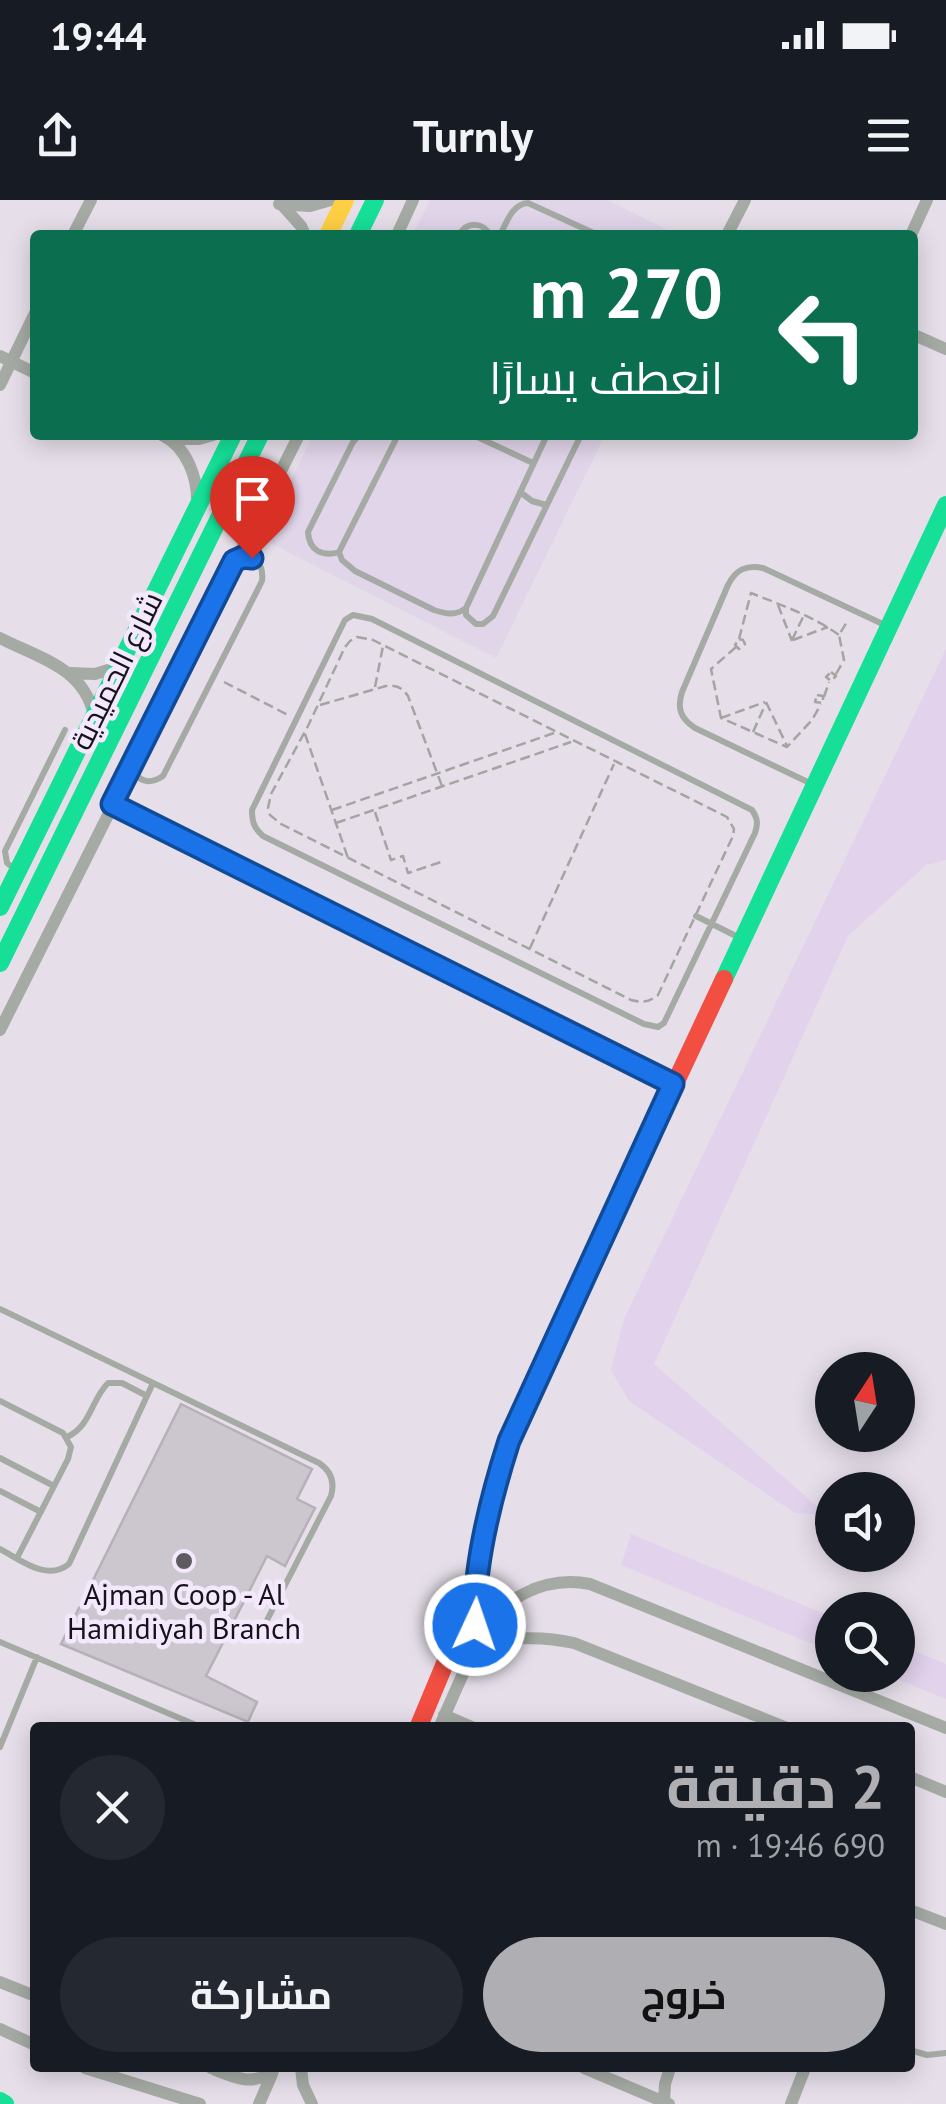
<!DOCTYPE html>
<html lang="ar">
<meta charset="utf-8">
<style>
body{margin:0;font-family:"PT Sans",Cairo,sans-serif;background:#242831;color:#f1f3f6;direction:rtl;height:100vh;display:flex;flex-direction:column;font-size:38px;white-space:nowrap}
*{box-sizing:border-box;margin:0}
p{font-size:32px;color:#9ea1a6}
.icon{flex:none;width:55px;height:55px;fill:none;stroke:currentColor;stroke-width:2;stroke-linecap:round;stroke-linejoin:round}
.map{position:relative;flex:1;overflow:hidden;direction:ltr}
.drawer{position:absolute;left:30px;top:1522px;width:885px;height:350px;display:flex;flex-direction:column;background:#171b24;border-radius:10px;box-shadow:0 5px 25px #0003;direction:rtl}
.drawer>*{flex:none}
.guide{position:absolute;left:30px;top:30px;width:888px;height:210px;border-radius:10px;box-shadow:0 5px 25px #0003;direction:rtl;background:#0b6e4f;color:#fff;overflow:hidden}
.needle{width:65px;rotate:12deg}
.tools{position:absolute;left:815px;top:1152px;display:grid;gap:20px}
.tools a{display:grid;place-items:center;width:100px;height:100px;border-radius:50%;background:#171b24;box-shadow:0 5px 25px #0003;font-size:50px}
.pin{position:absolute;display:grid;place-items:center;width:85px;height:85px;color:#fff;margin:-102px -42px;border-radius:50% 50% 50% 0;rotate:-45deg;box-shadow:0 0 10px #0007}
.pin .icon{rotate:45deg}
.me{position:absolute;width:110px;margin:-55px;rotate:3deg;stroke-linejoin:round;filter:drop-shadow(0 0 8px #0008)}
.turn{display:flex;align-items:center;gap:35px;height:210px;padding:0 30px;font-size:45px}
.turn .icon{width:130px;height:130px;stroke-width:2.5}
.turn b{display:block;font-size:70px;line-height:85px}
.round{display:grid;place-items:center;flex:none;width:105px;height:105px;border-radius:52px;background:#242831}
.overview{display:flex;align-items:center;justify-content:space-between;height:170px;padding:0 30px}
h1{font-size:60px;font-weight:700;line-height:75px;color:#afaeb3}
.primary-button{display:flex;gap:20px;margin-top:auto;padding:20px 30px}
.primary-button a{flex:1;height:115px;border-radius:60px;background:#afaeb3;color:#111;font-size:40px;font-weight:700;line-height:115px;text-align:center}
.primary-button a+a{background:#242831;color:#f1f3f6}
.status{display:flex;justify-content:space-between;align-items:center;height:70px;padding:0 50px;background:#171b24;direction:ltr}
.status svg{height:28px;fill:currentColor}
header{display:flex;justify-content:space-between;align-items:center;height:130px;padding:0 30px;background:#171b24;font-size:45px;font-weight:700}
.map>svg:first-child{display:block}
.built{fill:#e1d5e9}
.green{fill:#e2d2ec}
.building{fill:#ccc6cf;stroke:#b6b0b9;stroke-width:2.5}
.lines{fill:none;stroke-linecap:round;stroke-linejoin:round}
.path{stroke:#a4a4a3;stroke-width:2.5;stroke-dasharray:10 5;stroke-linecap:butt}
.lane{stroke:#a5aaa4;stroke-width:6}
.street{stroke:#a5aaa4;stroke-width:12}
.fast{stroke:#16e098;stroke-width:18}
.slow{stroke:#ffcf43;stroke-width:18}
.jam{stroke:#f24e42;stroke-width:18}
.route-casing{stroke:#114b97;stroke-width:25}
.route{stroke:#1a73e8;stroke-width:18}
.poi-dot{fill:#5f5a62;stroke:#f4e8fc;stroke-width:4}
.labels{text-anchor:middle;stroke-width:9;stroke-linejoin:round;paint-order:stroke}
.street-label{font-size:30px;fill:#161219;stroke:#f4e8fc}
.poi-label{font-size:30px;fill:#161219;stroke:#f4e8fc}
</style>
<div class="status"><b>19:44</b><svg viewBox="0 0 49 12"><path d="M0 12V9h3v3zM5 12V6h3v6zM10 12V3h3v9zM15 12V0h3v12zM26 1h20v11H26zM47 4h2v5h-2z"/></svg></div>
<header><svg class="icon" aria-label="menu" viewBox="0 0 24 24"><path d="M4 6h16M4 12h16M4 18h16"/></svg>Turnly<svg class="icon" aria-label="share" viewBox="0 0 24 24"><path d="M12 15V3M7 8l5-5 5 5M5 13v7h14v-7"/></svg></header>
<div class="map">
<svg width="946" height="1904" viewBox="0 0 946 1904">
<rect width="100%" height="100%" fill="#e6dfea"/>
<!-- built -->
<path class="built" d="M 430,0 L 607,0 L 678,35 L 412,35 Z
M 313,235 L 605,235 L 496,458 L 262,339 Z"/>
<!-- green -->
<path class="green" d="M 946,449 L 946,660 L 926,665 L 848,736 L 654,1164 L 827,1315 L 795,1313 L 629,1201 L 611,1170 L 624,1119 Z
M 631,1334 L 832,1417 L 832,1452 L 621,1365 Z
M 898,1444 L 946,1464 L 946,1499 L 887,1475 L 898,1475 Z"/>
<!-- building -->
<path class="building" d="M 181,1204 L 312,1269 L 297,1299 L 315,1308 L 285,1366 L 267,1356 L 206,1476 L 257,1502 L 248,1522 L 61,1444 Z"/>
<g class="lines">
<!-- path -->
<path class="path" d="M 778,405 L 792,441
M 357,437 L 373,440 L 727,617 L 734,629 L 733,636 L 658,795 C 649,802 643,803 631,800 L 281,624 L 270,615 L 268,608 L 271,594 L 308,526 L 345,447 L 350,441 Z
M 739,439 L 751,393 C 781,405 813,416 839,435
M 739,439 L 743,440 L 745,444 L 739,449 L 735,445 Z
M 792,440 L 804,415
M 793,440 L 828,427
M 736,447 L 711,469 L 721,518 L 787,547 L 812,520 L 821,504
M 831,472 L 836,476 L 831,481 L 826,477 Z
M 836,474 L 844,460 L 839,435 L 848,420
M 224,482 L 288,515
M 375,487 L 383,446
M 817,495 L 823,496 L 823,503 L 815,502 Z
M 824,497 L 829,482
M 766,502 L 787,546
M 320,505 L 386,486 C 396,485 402,487 408,496 L 442,586
M 721,518 L 765,502
M 753,532 L 766,503
M 305,534 L 348,658
M 332,610 L 557,532
M 375,612 L 391,660 L 403,656 L 408,673 L 441,662
M 336,623 L 571,542
M 530,748 L 614,564"/>
<!-- lane -->
<path class="lane" d="M 459,35 C 467,21 483,22 490,35
M 500,35 C 507,22 512,4 528,3 L 598,35
M 473,235 L 533,263
M 520,292 L 532,301 L 546,305
M 339,352 L 342,360 L 355,371 L 434,410 C 446,414 456,416 466,408 L 547,235
M 339,352 C 323,357 309,351 308,332 L 353,242 L 359,235
M 339,352 L 398,235
M 466,408 L 466,415 L 476,424 L 483,424 L 493,416 L 581,235
M 353,415 L 372,419 L 752,610 C 758,619 758,624 755,633 L 664,823 L 658,827 L 644,824 L 263,636 C 254,628 252,622 252,610 L 341,428 L 345,420 Z
M 133,571 C 141,583 151,584 163,576 L 262,381 C 264,365 255,352 238,359
M 814,585 L 695,528 C 680,518 677,508 682,492 L 728,385 C 736,369 746,365 763,368 L 887,426
M 16,670 L 7,663 L 5,651 L 65,530
M 696,716 L 740,738
M 0,1109 L 319,1263 C 331,1271 335,1282 331,1296 L 265,1424
M 0,1201 L 63,1233 L 71,1247 L 68,1259 L 17,1358
M 67,1237 C 91,1226 91,1200 108,1183 L 122,1183 L 147,1196
M 0,1258 L 54,1286
M 0,1291 L 41,1312
M 0,1349 C 21,1360 47,1382 69,1364 L 153,1183
M 0,1442 L 203,1528
M 0,1547 L 37,1457
M 910,1850 L 927,1855 L 946,1853"/>
<!-- street -->
<path class="street" d="M 279,4 L 310,6 L 331,0
M 283,6 L 301,26 L 305,35
M 73,35 L 91,0
M 397,35 L 413,0
M 727,35 L 745,0
M 911,35 L 927,0
M 912,134 L 946,149
M 0,156 L 35,173
M 0,185 L 35,113
M 162,235 C 187,247 198,278 197,304
M 170,239 L 199,239 L 213,235
M 0,438 C 39,458 83,467 94,515
M 71,473 L 95,474 L 118,467
M 112,604 L 673,884
M 0,830 L 299,235
M 475,1439 C 500,1400 543,1375 590,1384 L 946,1528
M 474,1444 C 509,1438 539,1435 574,1443 L 787,1528
M 444,1515 L 474,1528
M 439,1528 L 473,1451 L 474,1394 L 485,1398 L 509,1400
M 910,1577 L 946,1592
M 910,1710 L 946,1724
M 0,1782 L 35,1796
M 0,1829 L 35,1845
M 85,1868 L 200,1904
M 211,1868 C 233,1877 252,1887 273,1871
M 301,1868 L 303,1885 L 312,1904
M 584,1868 L 669,1904
M 664,1902 L 665,1884 L 670,1868
M 259,1904 L 272,1874
M 791,1904 L 805,1868"/>
<!-- fast -->
<path class="fast" d="M 358,35 L 375,0
M 0,707 L 233,235
M 0,763 L 260,235
M 724,779 L 946,305
M 0,1901 L 5,1904"/>
<!-- slow -->
<path class="slow" d="M 328,35 L 345,0"/>
<!-- jam -->
<path class="jam" d="M 418,1528 L 474,1394 L 499,1271 L 521,1212 L 724,779"/>
</g>
<g class="lines">
<defs>
<path id="route" d="M 252,358 L 243,357 L 234,361 L 112,604 L 673,884 L 509,1241 C 491,1297 473,1366 475,1425"/>
</defs>
<!-- route casing -->
<use href="#route" class="route-casing"/>
<!-- route -->
<use href="#route" class="route"/>
</g>
<!-- markers -->
<circle class="poi-dot" cx="184" cy="1361" r="10"/>
<g class="labels">
<!-- street labels -->
<g class="street-label">
<text transform="translate(117 471) rotate(-64)" y="10">شارع الحميدية</text>
</g>
<!-- poi labels -->
<g class="poi-label">
<text x="184" y="1405">Ajman Coop - Al<tspan x="184" dy="34">Hamidiyah Branch</tspan></text>
</g>
</g>
</svg>
<div class="tools">
<a><svg class="needle" viewBox="-14 -14 28 28"><path d="M0-13l5 13h-10z" fill="#e53935"/><path d="M0 13l5-13h-10z" fill="#9ea1a6"/></svg></a>
<a><svg class="icon" aria-label="sound" viewBox="0 0 24 24"><path d="M4 9h4l5-4v14l-5-4H4zM17 9q2 3 0 6"/></svg></a>
<a><svg class="icon" aria-label="search" viewBox="0 0 24 24"><circle cx="10" cy="10" r="6"/><path d="M15 15l6 6"/></svg></a>
</div>
<div class="pin" style="left:252px;top:358px;background:#d93025"><svg class="icon" aria-label="arrive" viewBox="0 0 24 24"><path d="M6 21V4h12l-3 4 3 4H6"/></svg></div>
<svg class="me" style="left:475px;top:1425px" viewBox="-20 -20 40 40"><circle r="17" fill="#1a73e8" stroke="#fff" stroke-width="3"/><path d="M0-11L8 9 0 5-8 9z" fill="#fff"/></svg>
<div class="guide">
<div class="turn"><svg class="icon" aria-label="left" viewBox="0 0 24 24"><path d="M17 20v-9H6M10 6l-5 5 5 5"/></svg><div><b>270 m</b>انعطف يسارًا</div></div>
</div>
<section class="drawer">
<div class="overview"><div><h1>2 دقيقة</h1><p>690 m · 19:46</p></div><a class="round"><svg class="icon" aria-label="close" viewBox="0 0 24 24"><path d="M6 6l12 12M18 6L6 18"/></svg></a></div>
<div class="primary-button"><a>خروج</a><a>مشاركة</a></div>
</section>
</div>
